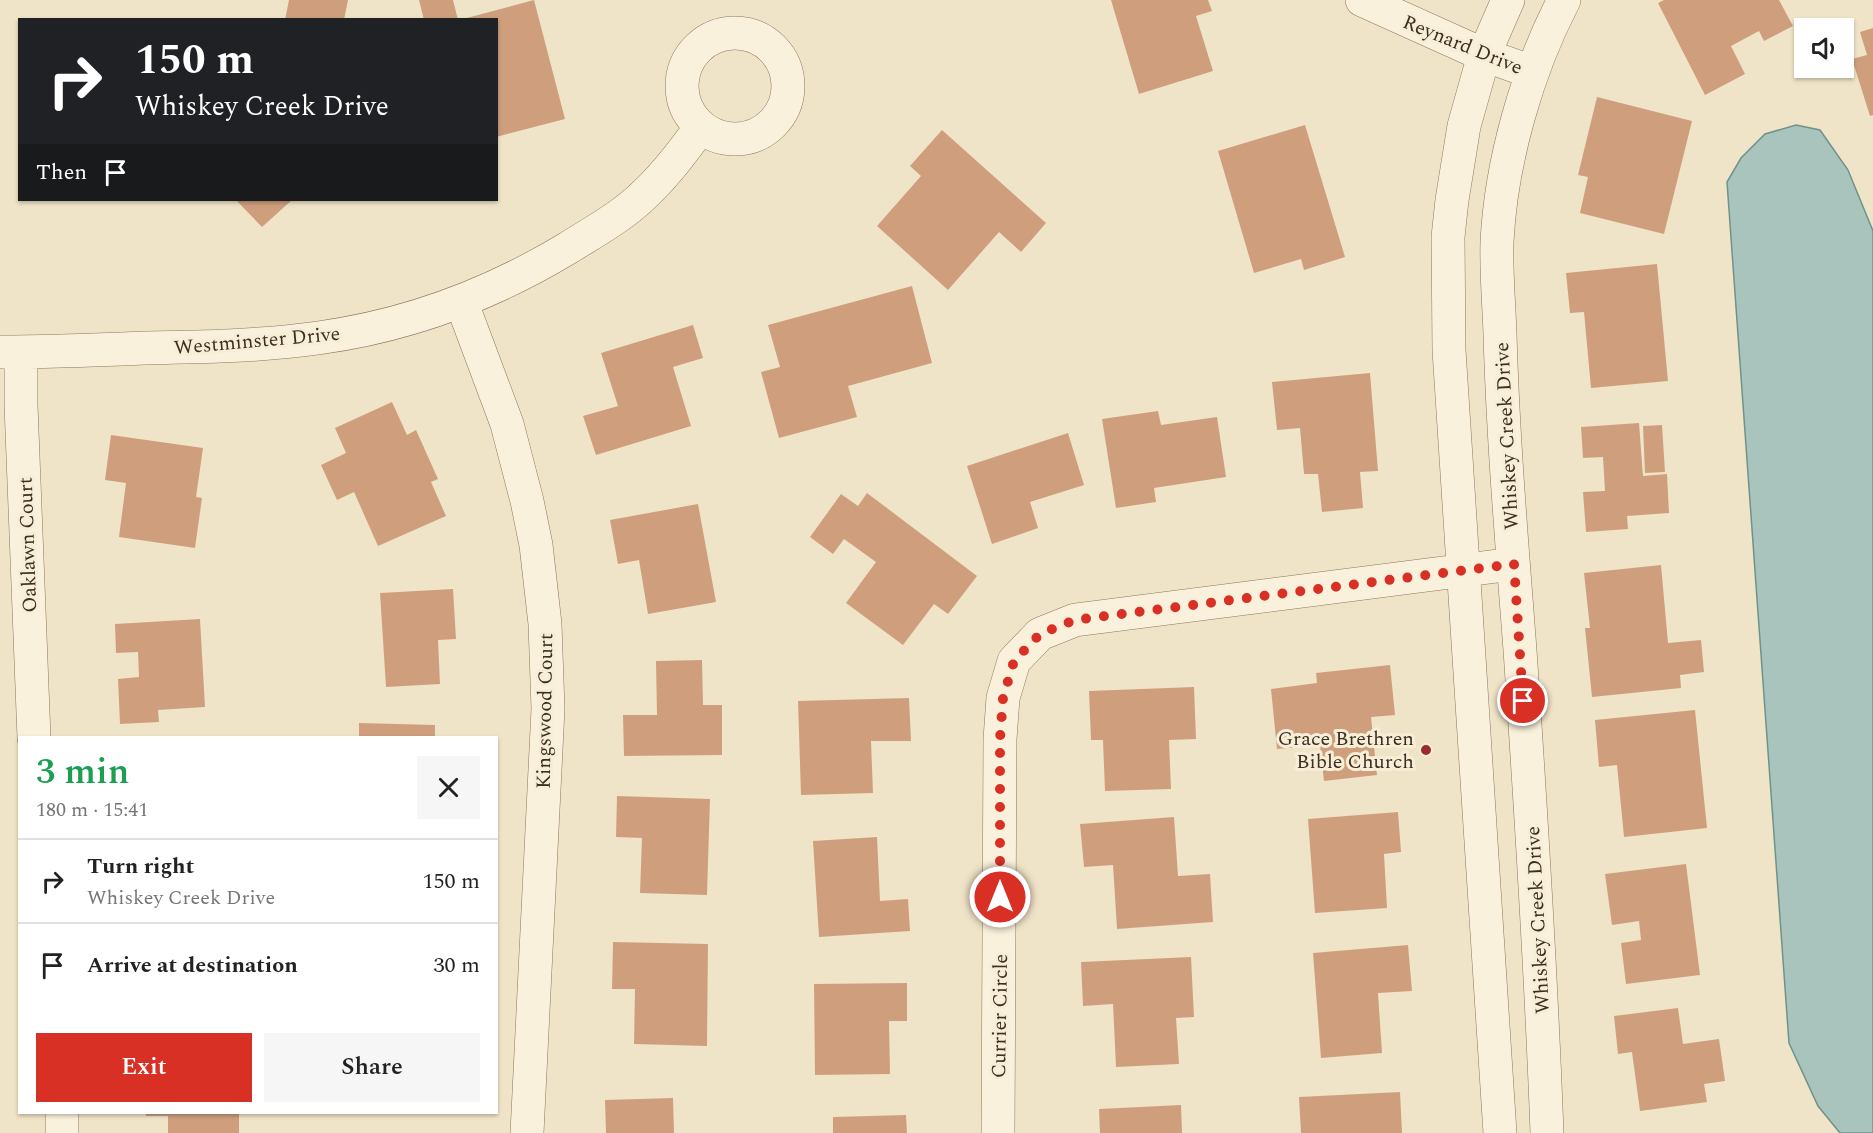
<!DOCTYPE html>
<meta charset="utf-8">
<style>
body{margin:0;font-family:Spectral,serif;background:#f6f6f6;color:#222;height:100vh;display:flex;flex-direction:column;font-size:22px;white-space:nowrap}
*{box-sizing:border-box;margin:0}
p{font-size:20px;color:#767676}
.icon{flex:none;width:33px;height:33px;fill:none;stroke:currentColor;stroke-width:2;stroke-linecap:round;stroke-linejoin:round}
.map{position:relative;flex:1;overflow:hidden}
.sheet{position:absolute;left:18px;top:736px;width:480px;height:378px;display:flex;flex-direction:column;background:#fff;border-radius:0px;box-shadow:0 2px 4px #0004}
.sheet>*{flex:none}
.guide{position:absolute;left:18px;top:18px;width:480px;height:183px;border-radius:0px;box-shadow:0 2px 4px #0004;background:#202124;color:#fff;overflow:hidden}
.buttons{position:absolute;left:1794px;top:18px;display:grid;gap:12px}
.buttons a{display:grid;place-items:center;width:60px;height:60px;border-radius:0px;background:#fff;box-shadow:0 2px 4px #0004;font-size:30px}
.pin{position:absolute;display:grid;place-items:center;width:51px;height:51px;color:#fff;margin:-26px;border:3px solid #fff;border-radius:50%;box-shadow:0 2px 6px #0007}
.me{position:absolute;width:66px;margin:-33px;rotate:0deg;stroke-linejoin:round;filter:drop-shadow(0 0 4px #0008)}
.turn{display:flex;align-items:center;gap:21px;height:126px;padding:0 18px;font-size:27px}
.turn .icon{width:78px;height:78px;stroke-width:2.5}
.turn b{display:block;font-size:42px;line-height:51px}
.then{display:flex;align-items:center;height:57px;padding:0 18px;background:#0003;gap:12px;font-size:22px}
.round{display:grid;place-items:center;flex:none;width:63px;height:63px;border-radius:0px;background:#f6f6f6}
.headline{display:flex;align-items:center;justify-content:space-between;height:102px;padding:0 18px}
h1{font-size:36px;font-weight:600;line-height:45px;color:#1e9e55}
.primary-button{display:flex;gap:12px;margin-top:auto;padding:12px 18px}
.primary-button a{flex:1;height:69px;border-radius:0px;background:#d93025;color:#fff;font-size:24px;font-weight:600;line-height:69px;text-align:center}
.primary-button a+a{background:#f6f6f6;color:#222}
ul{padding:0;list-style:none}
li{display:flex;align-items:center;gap:18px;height:84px;padding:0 18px;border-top:2px solid #e0e0e0}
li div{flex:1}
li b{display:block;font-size:22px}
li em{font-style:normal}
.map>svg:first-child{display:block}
.water{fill:#a9c4bc;stroke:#6f938a;stroke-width:1.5}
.building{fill:#cf9f7d}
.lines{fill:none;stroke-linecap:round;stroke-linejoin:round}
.minor-casing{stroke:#8d765c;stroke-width:34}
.minor{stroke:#faf1dc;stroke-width:33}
.route{stroke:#d93025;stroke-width:10;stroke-dasharray:0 18}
.poi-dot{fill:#9e2a2b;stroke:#f7eed8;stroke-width:2}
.labels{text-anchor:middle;stroke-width:6;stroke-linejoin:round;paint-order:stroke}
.street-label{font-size:20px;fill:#3d2e20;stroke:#f7eed8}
.poi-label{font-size:20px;fill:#3d2e20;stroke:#f7eed8;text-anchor:end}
</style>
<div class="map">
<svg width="1873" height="1133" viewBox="0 0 1873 1133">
<rect width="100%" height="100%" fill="#f0e4c8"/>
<!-- water -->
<path class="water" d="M 1796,125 L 1820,130 L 1848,170 L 1873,231 L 1873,1133 L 1840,1133 L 1818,1106 L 1789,1043 L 1727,182 L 1741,158 L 1765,134 Z"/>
<!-- building -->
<path class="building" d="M 289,0 L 348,0 L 344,20 L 285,20 Z
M 419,0 L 453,0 L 458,20 L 424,20 Z
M 534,0 L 565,119 L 496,137 L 496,20 L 463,19 Z
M 1111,0 L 1208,0 L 1212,11 L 1196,16 L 1213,71 L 1139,94 Z
M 1664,0 L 1779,0 L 1793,26 L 1764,41 L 1759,31 L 1731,46 L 1745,74 L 1705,95 L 1658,3 Z
M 1873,28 L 1873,115 L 1870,116 L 1852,59 L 1867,55 L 1860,32 Z
M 1597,97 L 1692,121 L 1664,234 L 1580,213 L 1588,177 L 1578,175 Z
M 1305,125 L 1345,257 L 1304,270 L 1301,259 L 1254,273 L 1218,151 Z
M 942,130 L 1046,223 L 1021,252 L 999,232 L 948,290 L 877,226 L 921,176 L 910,166 Z
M 236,200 L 292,200 L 262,227 Z
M 1657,264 L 1668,381 L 1591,388 L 1584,312 L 1570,313 L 1566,273 Z
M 912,286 L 932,363 L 848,386 L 857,417 L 779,438 L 761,372 L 780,367 L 768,325 Z
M 693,325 L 703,358 L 673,367 L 691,426 L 596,455 L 583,416 L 618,406 L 601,353 Z
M 1370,373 L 1378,471 L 1360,472 L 1363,508 L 1322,512 L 1318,474 L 1304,474 L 1300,428 L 1277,430 L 1272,382 Z
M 392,402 L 407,435 L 416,430 L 438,479 L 431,482 L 446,516 L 378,546 L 354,492 L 337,500 L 321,465 L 346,453 L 335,428 Z
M 1158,411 L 1161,425 L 1217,417 L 1226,477 L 1154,488 L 1156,502 L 1116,508 L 1102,419 Z
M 1639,423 L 1643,476 L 1667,474 L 1669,513 L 1627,516 L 1628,529 L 1586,532 L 1583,492 L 1605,491 L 1603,457 L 1583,458 L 1581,427 Z
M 1662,425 L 1665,472 L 1645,473 L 1643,426 Z
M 1068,433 L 1084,485 L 1030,502 L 1038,528 L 992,544 L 967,466 Z
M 111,435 L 203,448 L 196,497 L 202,498 L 195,548 L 119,537 L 126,483 L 105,480 Z
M 867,493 L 977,576 L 948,614 L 934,604 L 903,645 L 846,603 L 876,562 L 844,539 L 833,554 L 810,537 L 841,494 L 858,506 Z
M 698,504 L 716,602 L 648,614 L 639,560 L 618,564 L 610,520 Z
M 1661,565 L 1668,643 L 1701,640 L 1704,672 L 1680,675 L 1681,688 L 1592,697 L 1585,628 L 1590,628 L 1584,573 Z
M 453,589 L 456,639 L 438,640 L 440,684 L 386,687 L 380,593 Z
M 200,619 L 205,707 L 158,710 L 159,722 L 120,724 L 118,679 L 139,677 L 138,652 L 116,653 L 115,624 Z
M 702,660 L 703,705 L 722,705 L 722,755 L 624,756 L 623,715 L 657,715 L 656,661 Z
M 1390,665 L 1395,715 L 1371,717 L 1377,775 L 1324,781 L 1320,745 L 1277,749 L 1271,689 L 1317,683 L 1316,673 Z
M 1194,687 L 1196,739 L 1169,740 L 1171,789 L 1105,791 L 1103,740 L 1091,740 L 1089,691 Z
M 909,698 L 911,741 L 871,741 L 873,793 L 801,795 L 798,701 Z
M 1695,710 L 1707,828 L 1624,837 L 1617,765 L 1599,767 L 1595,720 Z
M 359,723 L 435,725 L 435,738 L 359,738 Z
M 617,796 L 710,799 L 707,895 L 640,893 L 642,838 L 616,837 Z
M 1398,812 L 1401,852 L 1384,854 L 1387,908 L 1315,913 L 1308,819 Z
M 1174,817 L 1178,876 L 1210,874 L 1213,922 L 1117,929 L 1113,865 L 1084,867 L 1080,824 Z
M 877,837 L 880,901 L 908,899 L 910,931 L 819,937 L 813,841 Z
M 1686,864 L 1700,975 L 1626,984 L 1621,943 L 1641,940 L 1639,921 L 1612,925 L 1605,874 Z
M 613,942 L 708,944 L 707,1046 L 634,1044 L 635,989 L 612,989 Z
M 1408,945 L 1412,991 L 1378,993 L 1382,1053 L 1321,1058 L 1313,953 Z
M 1191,957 L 1194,1017 L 1176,1018 L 1179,1064 L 1116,1067 L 1113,1004 L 1083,1006 L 1081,962 Z
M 907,983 L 907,1021 L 889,1021 L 890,1074 L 815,1075 L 814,984 Z
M 1678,1008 L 1683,1044 L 1719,1039 L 1725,1081 L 1704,1084 L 1707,1102 L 1640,1111 L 1632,1052 L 1618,1054 L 1614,1016 Z
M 1400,1092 L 1402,1133 L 1301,1133 L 1299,1097 Z
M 673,1098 L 674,1133 L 606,1133 L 605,1100 Z
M 1181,1105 L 1182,1133 L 1100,1133 L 1099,1109 Z
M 146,1113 L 239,1113 L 239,1133 L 168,1133 L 168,1116 L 146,1116 Z
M 906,1115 L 907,1133 L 833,1133 L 833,1117 Z"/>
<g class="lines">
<defs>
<path id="minor" d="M 1362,0 L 1484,55 L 1532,72
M682 86a53 53 0 1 1 106 0a53 53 0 1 1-106 0Z
M 461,301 L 507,424 L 527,501 L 536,545 L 545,624 L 548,709 L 527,1133
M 0,352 C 48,352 97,350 145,348 C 203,347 261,346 318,338 C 406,326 492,294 568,248 C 595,231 623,216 646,193 C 667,173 684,150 701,127
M 21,352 L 21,405 L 34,738
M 62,1113 L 62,1133
M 998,1133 L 1000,739 L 1003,698 L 1014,661 L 1040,634 L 1075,620 L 1513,564
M 1500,1133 L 1449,350 L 1448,237 L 1452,200 L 1464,126 L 1484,55 L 1508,0
M 1547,1133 C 1541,972 1531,811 1520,650 C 1512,545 1503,440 1500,334 C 1499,304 1496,273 1497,242 C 1501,162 1527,71 1564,0"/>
</defs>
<!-- minor casing -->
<use href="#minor" class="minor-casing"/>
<!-- minor -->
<use href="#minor" class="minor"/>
</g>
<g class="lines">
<!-- route -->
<path class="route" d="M 1000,897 L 1000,739 L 1003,698 L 1014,661 L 1040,634 L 1075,620 L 1514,564 L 1523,701"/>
</g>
<!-- markers -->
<circle class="poi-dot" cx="1426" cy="750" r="6"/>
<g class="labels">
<!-- street labels -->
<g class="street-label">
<text transform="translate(1463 44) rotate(22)" y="7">Reynard Drive</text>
<text transform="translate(257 340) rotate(-5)" y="7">Westminster Drive</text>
<text transform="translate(1506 436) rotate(-93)" y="7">Whiskey Creek Drive</text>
<text transform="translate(27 545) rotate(-92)" y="7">Oaklawn Court</text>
<text transform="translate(544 711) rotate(-89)" y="7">Kingswood Court</text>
<text transform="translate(1537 920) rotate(-93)" y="7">Whiskey Creek Drive</text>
<text transform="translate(999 1016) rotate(-89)" y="7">Currier Circle</text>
</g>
<!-- poi labels -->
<g class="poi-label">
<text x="1414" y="745">Grace Brethren<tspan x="1414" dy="23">Bible Church</tspan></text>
</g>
</g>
</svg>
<div class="buttons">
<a><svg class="icon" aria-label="sound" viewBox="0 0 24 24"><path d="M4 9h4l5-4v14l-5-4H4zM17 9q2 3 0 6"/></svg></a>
</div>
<div class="pin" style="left:1523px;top:701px;background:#d93025"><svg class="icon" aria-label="arrive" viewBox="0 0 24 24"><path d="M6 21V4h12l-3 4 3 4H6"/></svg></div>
<svg class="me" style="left:1000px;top:897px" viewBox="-20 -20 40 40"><circle r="17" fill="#d93025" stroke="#fff" stroke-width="3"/><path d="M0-11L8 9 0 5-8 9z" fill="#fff"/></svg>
<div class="guide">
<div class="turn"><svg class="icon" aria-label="right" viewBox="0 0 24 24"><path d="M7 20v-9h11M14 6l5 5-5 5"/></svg><div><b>150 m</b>Whiskey Creek Drive</div></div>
<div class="then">Then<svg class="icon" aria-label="arrive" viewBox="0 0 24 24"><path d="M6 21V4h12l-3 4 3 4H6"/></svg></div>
</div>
<section class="sheet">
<div class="headline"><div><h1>3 min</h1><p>180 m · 15:41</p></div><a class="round"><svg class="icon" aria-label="close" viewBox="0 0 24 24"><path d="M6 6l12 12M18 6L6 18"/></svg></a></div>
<ul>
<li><svg class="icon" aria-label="right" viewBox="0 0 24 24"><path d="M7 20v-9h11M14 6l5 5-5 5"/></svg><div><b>Turn right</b><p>Whiskey Creek Drive</p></div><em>150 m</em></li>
<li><svg class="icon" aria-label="arrive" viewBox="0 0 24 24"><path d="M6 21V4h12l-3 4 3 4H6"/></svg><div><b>Arrive at destination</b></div><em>30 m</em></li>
</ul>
<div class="primary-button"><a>Exit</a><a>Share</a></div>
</section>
</div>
